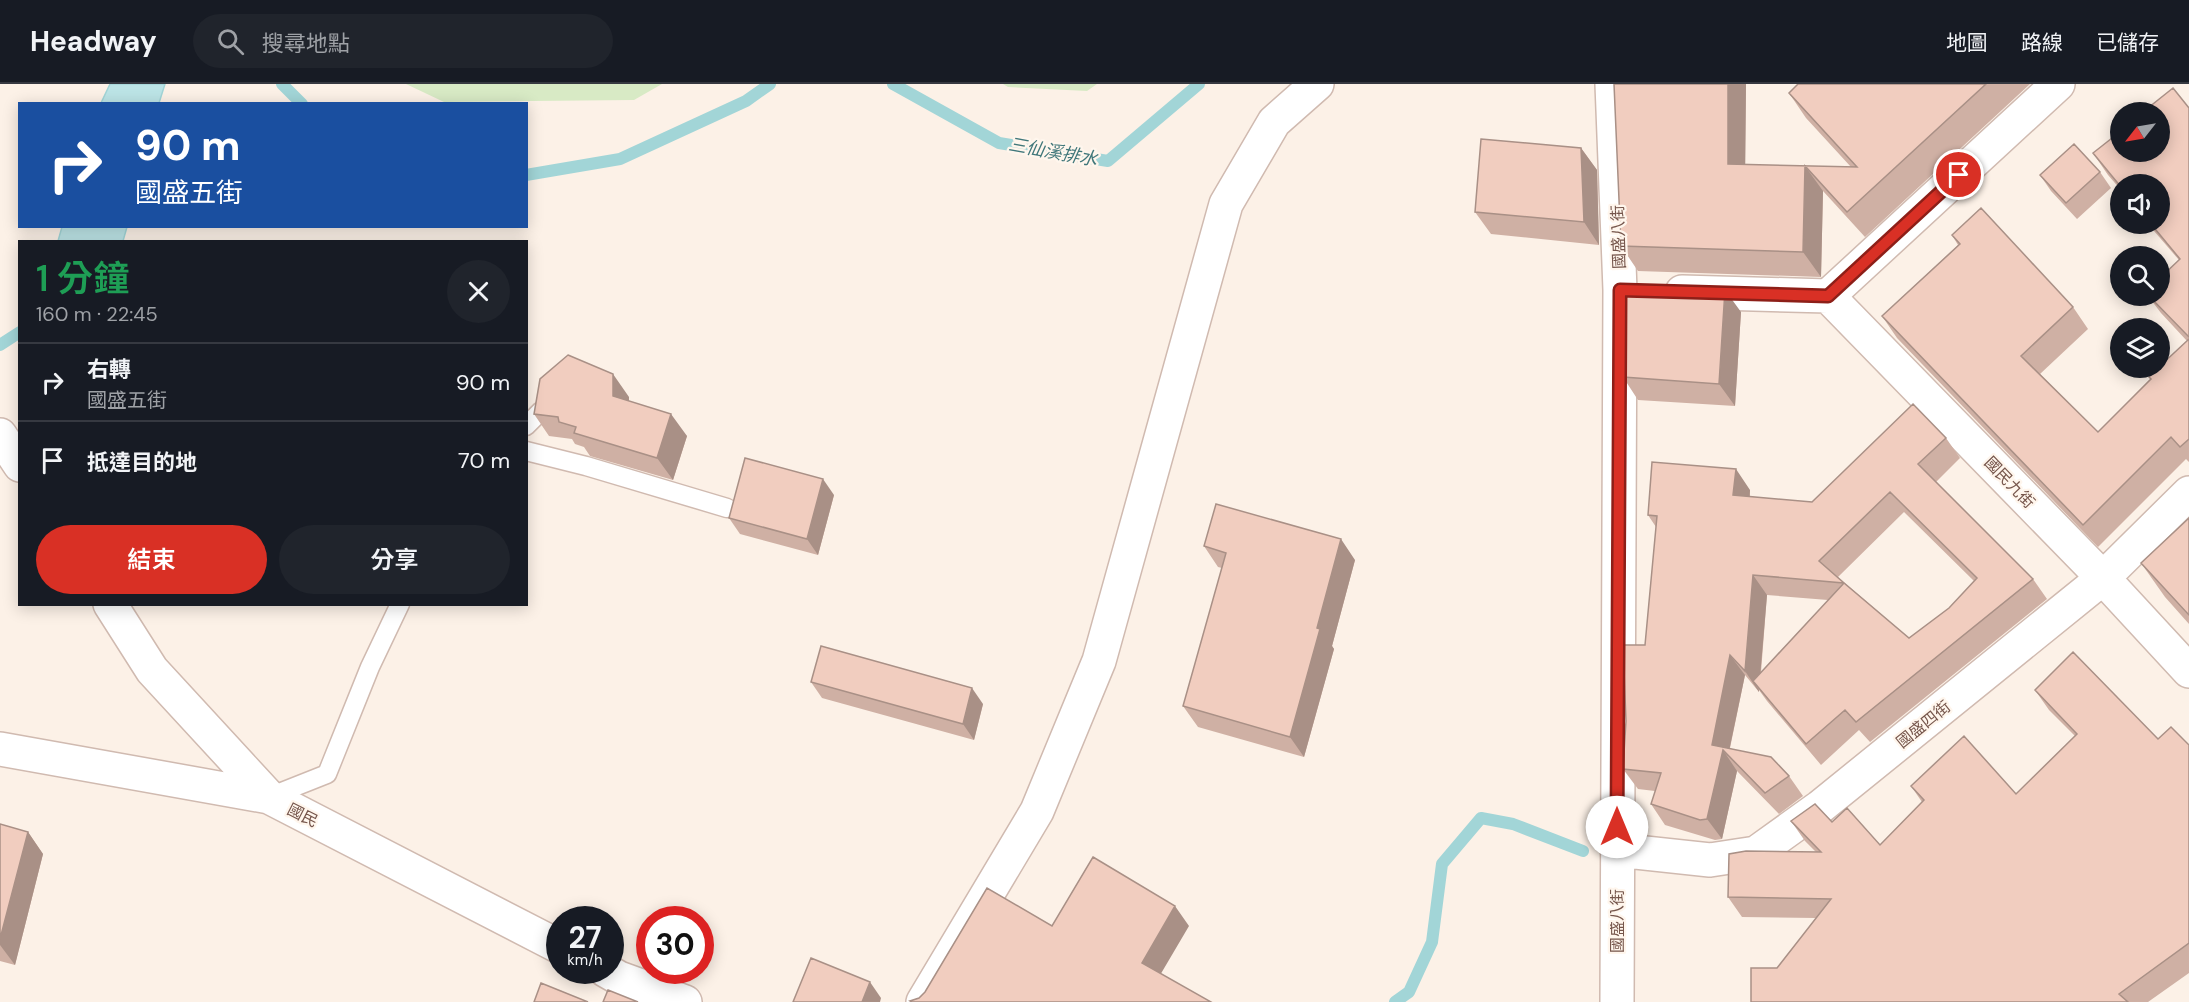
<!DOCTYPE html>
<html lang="zh-TW">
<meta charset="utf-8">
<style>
body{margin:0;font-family:"DM Sans","Noto Sans TC",sans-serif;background:#20242c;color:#f1f3f6;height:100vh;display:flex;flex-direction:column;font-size:22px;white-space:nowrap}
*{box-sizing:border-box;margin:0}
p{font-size:20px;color:#9ea1a6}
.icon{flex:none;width:33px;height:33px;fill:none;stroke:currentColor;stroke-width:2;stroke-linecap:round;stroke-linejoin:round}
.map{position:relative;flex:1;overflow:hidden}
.details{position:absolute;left:18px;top:156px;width:510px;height:366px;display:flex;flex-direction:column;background:#171b24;border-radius:0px;box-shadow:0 3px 15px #0003}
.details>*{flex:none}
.hud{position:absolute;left:18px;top:18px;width:510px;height:126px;border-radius:0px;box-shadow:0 3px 15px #0003;background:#1a4fa0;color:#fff;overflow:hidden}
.needle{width:39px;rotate:239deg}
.controls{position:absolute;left:2110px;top:18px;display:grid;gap:12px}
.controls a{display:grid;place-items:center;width:60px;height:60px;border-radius:50%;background:#171b24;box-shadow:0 3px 15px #0003;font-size:30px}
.speed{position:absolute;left:546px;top:822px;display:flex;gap:12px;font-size:30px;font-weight:700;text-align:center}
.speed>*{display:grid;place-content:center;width:78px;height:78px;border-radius:50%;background:#171b24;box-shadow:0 3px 15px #0003;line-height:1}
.speed small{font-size:15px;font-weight:400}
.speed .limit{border:9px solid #d22;background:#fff;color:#111}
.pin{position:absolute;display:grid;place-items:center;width:51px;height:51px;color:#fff;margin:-26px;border:3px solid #fff;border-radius:50%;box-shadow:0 2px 6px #0007}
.me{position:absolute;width:66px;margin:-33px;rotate:0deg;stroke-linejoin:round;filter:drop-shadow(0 0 4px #0008)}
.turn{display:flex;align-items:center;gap:21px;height:126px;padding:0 18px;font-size:27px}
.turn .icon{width:78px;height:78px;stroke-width:2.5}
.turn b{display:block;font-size:42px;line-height:51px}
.round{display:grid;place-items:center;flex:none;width:63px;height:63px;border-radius:32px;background:#20242c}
.head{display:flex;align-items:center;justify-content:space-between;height:102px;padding:0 18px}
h1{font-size:36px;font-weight:600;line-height:45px;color:#1e9e55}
.action{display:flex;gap:12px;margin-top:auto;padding:12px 18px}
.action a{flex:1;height:69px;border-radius:36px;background:#d93025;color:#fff;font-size:24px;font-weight:600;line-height:69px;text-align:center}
.action a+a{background:#20242c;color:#f1f3f6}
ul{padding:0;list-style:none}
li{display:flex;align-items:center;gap:18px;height:78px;padding:0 18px;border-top:2px solid #363941}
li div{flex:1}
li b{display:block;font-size:22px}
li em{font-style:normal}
header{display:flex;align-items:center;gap:36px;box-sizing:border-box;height:84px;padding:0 30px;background:#171b24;border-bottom:2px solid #363941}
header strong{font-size:28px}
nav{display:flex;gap:33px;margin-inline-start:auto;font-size:21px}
.search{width:420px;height:54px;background:#20242c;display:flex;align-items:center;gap:15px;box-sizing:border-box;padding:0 21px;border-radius:33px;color:#9ea1a6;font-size:22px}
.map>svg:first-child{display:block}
.green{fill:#d8eac5}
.water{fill:#bce4e6;stroke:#a2d5d7;stroke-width:1.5}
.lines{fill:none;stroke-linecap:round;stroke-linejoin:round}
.stream{stroke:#a2d5d7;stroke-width:12}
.lane-casing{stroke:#d0bab0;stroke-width:21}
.street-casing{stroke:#d0bab0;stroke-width:36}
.lane{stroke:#fff;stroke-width:18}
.street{stroke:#fff;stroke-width:33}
.wall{fill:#cfb0a4;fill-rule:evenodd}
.shaded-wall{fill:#a99086}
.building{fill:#f1cdbf;stroke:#a99086;stroke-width:1.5}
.route-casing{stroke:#8d1f18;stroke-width:15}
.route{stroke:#d93025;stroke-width:10}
.labels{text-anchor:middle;stroke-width:4.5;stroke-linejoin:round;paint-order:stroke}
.street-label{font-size:16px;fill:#76564c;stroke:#fff6ed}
.water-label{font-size:18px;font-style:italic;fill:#40777a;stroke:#fff6ed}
</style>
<header>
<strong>Headway</strong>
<div class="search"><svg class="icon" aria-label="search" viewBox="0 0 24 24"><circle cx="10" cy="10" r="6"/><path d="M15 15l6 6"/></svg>搜尋地點</div>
<nav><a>地圖</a><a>路線</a><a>已儲存</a></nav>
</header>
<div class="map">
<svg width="2189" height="918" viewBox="0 0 2189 918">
<rect width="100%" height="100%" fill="#fcf1e7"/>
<!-- green -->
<path class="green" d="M 406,0 L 662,0 L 634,16 L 444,18 Z
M 1003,0 L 1097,0 L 1087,7 L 1008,3 Z"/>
<!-- water -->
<path class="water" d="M 110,0 L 165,0 L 159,19 L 101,19 Z
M 62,143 L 62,142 L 127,143 L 123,157 L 58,157 Z"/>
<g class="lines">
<!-- stream -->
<path class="stream" d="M 282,0 L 302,20
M 893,0 L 999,59 L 1108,77 L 1199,0
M 526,91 L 620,75 L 746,17 L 770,0
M 0,261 L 20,248
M 1395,918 L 1409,908 L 1432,858 L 1442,780 L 1481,734 L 1513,740 L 1583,767"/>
<defs>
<path id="lane" d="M 526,342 L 541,327
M 526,367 L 586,382 L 727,424
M 269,713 L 327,690 L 370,583 L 400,520"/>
<path id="street" d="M 1612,0 L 1620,206 L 1617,918
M 1682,208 L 1828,212 L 2058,0
M 1828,212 L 2103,494 L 2189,587
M 0,351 L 20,381
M 110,520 L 152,586 L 269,713 L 560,863
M 0,665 L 269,713
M 1617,766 L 1710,776 L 1756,769 L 1820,723 L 2103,494 L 2189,409
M 605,886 L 619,894 L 685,918
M 923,918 L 1037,727 L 1099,577 L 1226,120 L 1274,38 L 1317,0"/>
</defs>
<!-- lane casing -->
<use href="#lane" class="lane-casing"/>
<!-- street casing -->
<use href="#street" class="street-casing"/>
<!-- lane -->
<use href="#lane" class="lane"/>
<!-- street -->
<use href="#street" class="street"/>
</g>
<!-- wall -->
<path class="wall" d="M 1614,0 L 1746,0 L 1745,81 L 1851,83 L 1806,34 L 1789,9 L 1798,0 L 2030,0 L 1865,153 L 1823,107 L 1821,193 L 1638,187 L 1621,162 Z
M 2189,24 L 2189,378 L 2186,375 L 2098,463 L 1897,254 L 1882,232 L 1958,161 L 1952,151 L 2073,223 L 2088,245 L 2040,290 L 2098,348 L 2150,295 L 2187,257 L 2161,229 L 2148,212 L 2160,212 L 2179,176 L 2148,140 L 2160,140 L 2121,100 L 2121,106 L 2108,91 L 2093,69 Z
M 1581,64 L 1597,86 L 1599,161 L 1491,150 L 1475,128 Z
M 2100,88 L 2111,104 L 2077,135 L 2051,107 L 2040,91 Z
M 1741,228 L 1735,322 L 1638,316 L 1623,293 Z
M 629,313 L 629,317 L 687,352 L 673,396 L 590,372 L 584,363 L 575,360 L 572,355 L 549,352 L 534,330 Z
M 1946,354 L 1960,374 L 1936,398 L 2033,495 L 2047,515 L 1870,658 L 1859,646 L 1821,681 L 1767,617 L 1759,606 L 1759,608 L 1745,591 L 1730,664 L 1789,692 L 1803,712 L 1779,730 L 1737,687 L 1722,755 L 1715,756 L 1665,741 L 1651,720 L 1655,707 L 1638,705 L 1623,685 L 1645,561 L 1656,443 L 1648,431 L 1750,406 L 1750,413 L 1812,418 ZM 1904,428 L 1974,497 L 1949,524 L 1909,554 L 1838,493 ZM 1767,511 L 1828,516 L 1761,588 Z
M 834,411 L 818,471 L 740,450 L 729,434 Z
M 2189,434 L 2189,540 L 2165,513 L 2141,479 Z
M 1204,462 L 1355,476 L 1332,562 L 1334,565 L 1304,673 L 1198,643 L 1183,622 L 1222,484 L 1218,483 Z
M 811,598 L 983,620 L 974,656 L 822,614 Z
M 2035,606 L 2158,655 L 2189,661 L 2189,889 L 2148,918 L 1751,918 L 1816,834 L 1742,833 L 1728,813 L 1816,768 L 1805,757 L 1791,737 L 1832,738 L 1880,761 L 1922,718 L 1911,702 L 2016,710 L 2075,652 L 2049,626 Z
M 0,740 L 28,748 L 43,770 L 15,881 L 0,877 Z"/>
<!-- shaded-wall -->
<path class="shaded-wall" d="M 1728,0 L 1746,0 L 1745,105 L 1728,80 Z
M 1581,64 L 1597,86 L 1599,161 L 1584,138 Z
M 1805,82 L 1823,107 L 1821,193 L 1803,168 Z
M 1725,206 L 1741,228 L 1735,322 L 1719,300 Z
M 613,290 L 629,313 L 628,335 L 613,312 Z
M 671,330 L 687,352 L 673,396 L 657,374 Z
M 1736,385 L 1750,406 L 1748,432 L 1733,411 Z
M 823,395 L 834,411 L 818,471 L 807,455 Z
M 1341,455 L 1355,476 L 1332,562 L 1334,565 L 1304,673 L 1290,653 L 1317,544 Z
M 1753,491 L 1767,511 L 1759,605 L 1753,597 L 1759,606 L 1759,608 L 1745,587 Z
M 1730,571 L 1745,591 L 1728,672 L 1723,666 L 1737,687 L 1722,755 L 1707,735 L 1712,661 Z
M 972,604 L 983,620 L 974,656 L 963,640 Z
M 28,748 L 43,770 L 15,881 L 0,861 L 0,855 Z
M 1175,822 L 1189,842 L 1156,898 L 1142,879 Z
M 870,898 L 881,914 L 880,918 L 862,918 Z"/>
<!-- building -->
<path class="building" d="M 1614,0 L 1728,0 L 1728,80 L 1857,83 L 1789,9 L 1798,0 L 1986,0 L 1847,128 L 1805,82 L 1803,168 L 1621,162 Z
M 2173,4 L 2189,24 L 2189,253 L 2149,212 L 2160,212 L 2160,194 L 2180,175 L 2151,140 L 2160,140 L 2160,100 L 2121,100 L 2121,103 L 2093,69 L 2121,47 L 2121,68 L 2160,68 L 2160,28 L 2143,28 Z
M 1481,55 L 1581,64 L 1584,138 L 1475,128 Z
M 2074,60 L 2100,88 L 2066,119 L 2040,91 Z
M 1981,124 L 2073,223 L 2021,272 L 2098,348 L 2151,295 L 2149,293 L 2158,284 L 2160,284 L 2160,282 L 2189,255 L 2189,355 L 2180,363 L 2171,353 L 2083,441 L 1882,232 L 1960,160 L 1952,151 Z
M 1626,203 L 1725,206 L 1719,300 L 1623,293 Z
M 568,271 L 613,290 L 613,312 L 671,330 L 657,374 L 574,349 L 576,343 L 559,338 L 558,333 L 534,330 L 540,295 Z
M 1913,320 L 1946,354 L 1918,380 L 2033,495 L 1856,638 L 1845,626 L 1806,660 L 1753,597 L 1844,499 L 1909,554 L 1949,524 L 1977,494 L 1890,408 L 1819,477 L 1844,499 L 1753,491 L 1745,587 L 1730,571 L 1712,661 L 1771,673 L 1789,692 L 1765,709 L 1723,666 L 1707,735 L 1700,736 L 1651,720 L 1661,689 L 1623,685 L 1626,637 L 1623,561 L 1645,561 L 1657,432 L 1648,431 L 1652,378 L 1736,385 L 1733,411 L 1812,418 Z
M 745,374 L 823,395 L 807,455 L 729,434 Z
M 1216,420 L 1341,455 L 1317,544 L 1320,545 L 1290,653 L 1183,622 L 1226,469 L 1204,462 Z
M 2189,434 L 2189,531 L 2141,479 Z
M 821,562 L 972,604 L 963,640 L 811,598 Z
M 2073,568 L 2158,655 L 2171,643 L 2189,661 L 2189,859 L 2119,910 L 2128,918 L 1751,918 L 1751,884 L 1777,884 L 1831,815 L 1728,813 L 1729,770 L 1746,767 L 1821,768 L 1791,737 L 1815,720 L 1832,738 L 1847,724 L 1880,761 L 1924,716 L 1911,702 L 1964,652 L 2016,710 L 2077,650 L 2035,606 Z
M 0,740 L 28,748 L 0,855 Z
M 1093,773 L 1175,822 L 1142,879 L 1211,918 L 912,918 L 910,917 L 919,914 L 925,908 L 987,804 L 1052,842 Z
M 811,874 L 870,898 L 862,918 L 793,918 Z
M 541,899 L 588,918 L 534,918 Z
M 608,906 L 638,918 L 603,918 Z"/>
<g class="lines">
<defs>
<path id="route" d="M 1617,743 L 1620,206 L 1828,212 L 1959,91"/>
</defs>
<!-- route casing -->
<use href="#route" class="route-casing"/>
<!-- route -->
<use href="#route" class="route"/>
</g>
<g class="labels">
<!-- street labels -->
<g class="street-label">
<text transform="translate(1618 153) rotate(-92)" y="6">國盛八街</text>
<text transform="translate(2010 398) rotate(46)" y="6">國民九街</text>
<text transform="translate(1923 640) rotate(-39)" y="6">國盛四街</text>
<text transform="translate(303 731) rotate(27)" y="6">國民</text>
<text transform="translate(1617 837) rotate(-90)" y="6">國盛八街</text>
</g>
<!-- water labels -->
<g class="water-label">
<text transform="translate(1053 68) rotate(10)" y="6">三仙溪排水</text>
</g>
</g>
</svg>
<div class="controls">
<a><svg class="needle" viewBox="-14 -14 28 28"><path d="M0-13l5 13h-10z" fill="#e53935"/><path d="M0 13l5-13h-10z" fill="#9ea1a6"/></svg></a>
<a><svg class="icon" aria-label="sound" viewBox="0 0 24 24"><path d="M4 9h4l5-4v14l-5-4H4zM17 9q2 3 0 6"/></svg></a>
<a><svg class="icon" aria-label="search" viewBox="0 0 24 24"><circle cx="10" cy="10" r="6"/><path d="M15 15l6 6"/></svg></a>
<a><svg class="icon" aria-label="layers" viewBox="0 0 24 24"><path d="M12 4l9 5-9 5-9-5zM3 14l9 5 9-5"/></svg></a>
</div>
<div class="speed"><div>27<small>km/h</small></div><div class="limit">30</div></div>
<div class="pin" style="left:1959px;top:91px;background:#d93025"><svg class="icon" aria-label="arrive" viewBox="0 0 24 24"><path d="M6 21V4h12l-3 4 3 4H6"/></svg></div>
<svg class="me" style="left:1617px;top:743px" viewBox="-20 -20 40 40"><circle r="19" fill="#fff"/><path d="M0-13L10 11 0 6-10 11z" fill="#d93025"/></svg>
<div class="hud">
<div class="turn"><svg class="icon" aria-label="right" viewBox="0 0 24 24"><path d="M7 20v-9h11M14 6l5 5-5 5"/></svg><div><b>90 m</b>國盛五街</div></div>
</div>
<section class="details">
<div class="head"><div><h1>1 分鐘</h1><p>160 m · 22:45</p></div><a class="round"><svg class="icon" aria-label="close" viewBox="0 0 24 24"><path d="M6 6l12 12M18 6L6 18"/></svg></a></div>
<ul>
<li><svg class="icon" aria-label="right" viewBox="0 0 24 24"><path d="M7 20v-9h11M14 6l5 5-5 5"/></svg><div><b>右轉</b><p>國盛五街</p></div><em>90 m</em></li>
<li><svg class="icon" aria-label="arrive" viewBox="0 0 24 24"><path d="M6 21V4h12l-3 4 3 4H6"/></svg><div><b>抵達目的地</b></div><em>70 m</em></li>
</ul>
<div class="action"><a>結束</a><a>分享</a></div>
</section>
</div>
